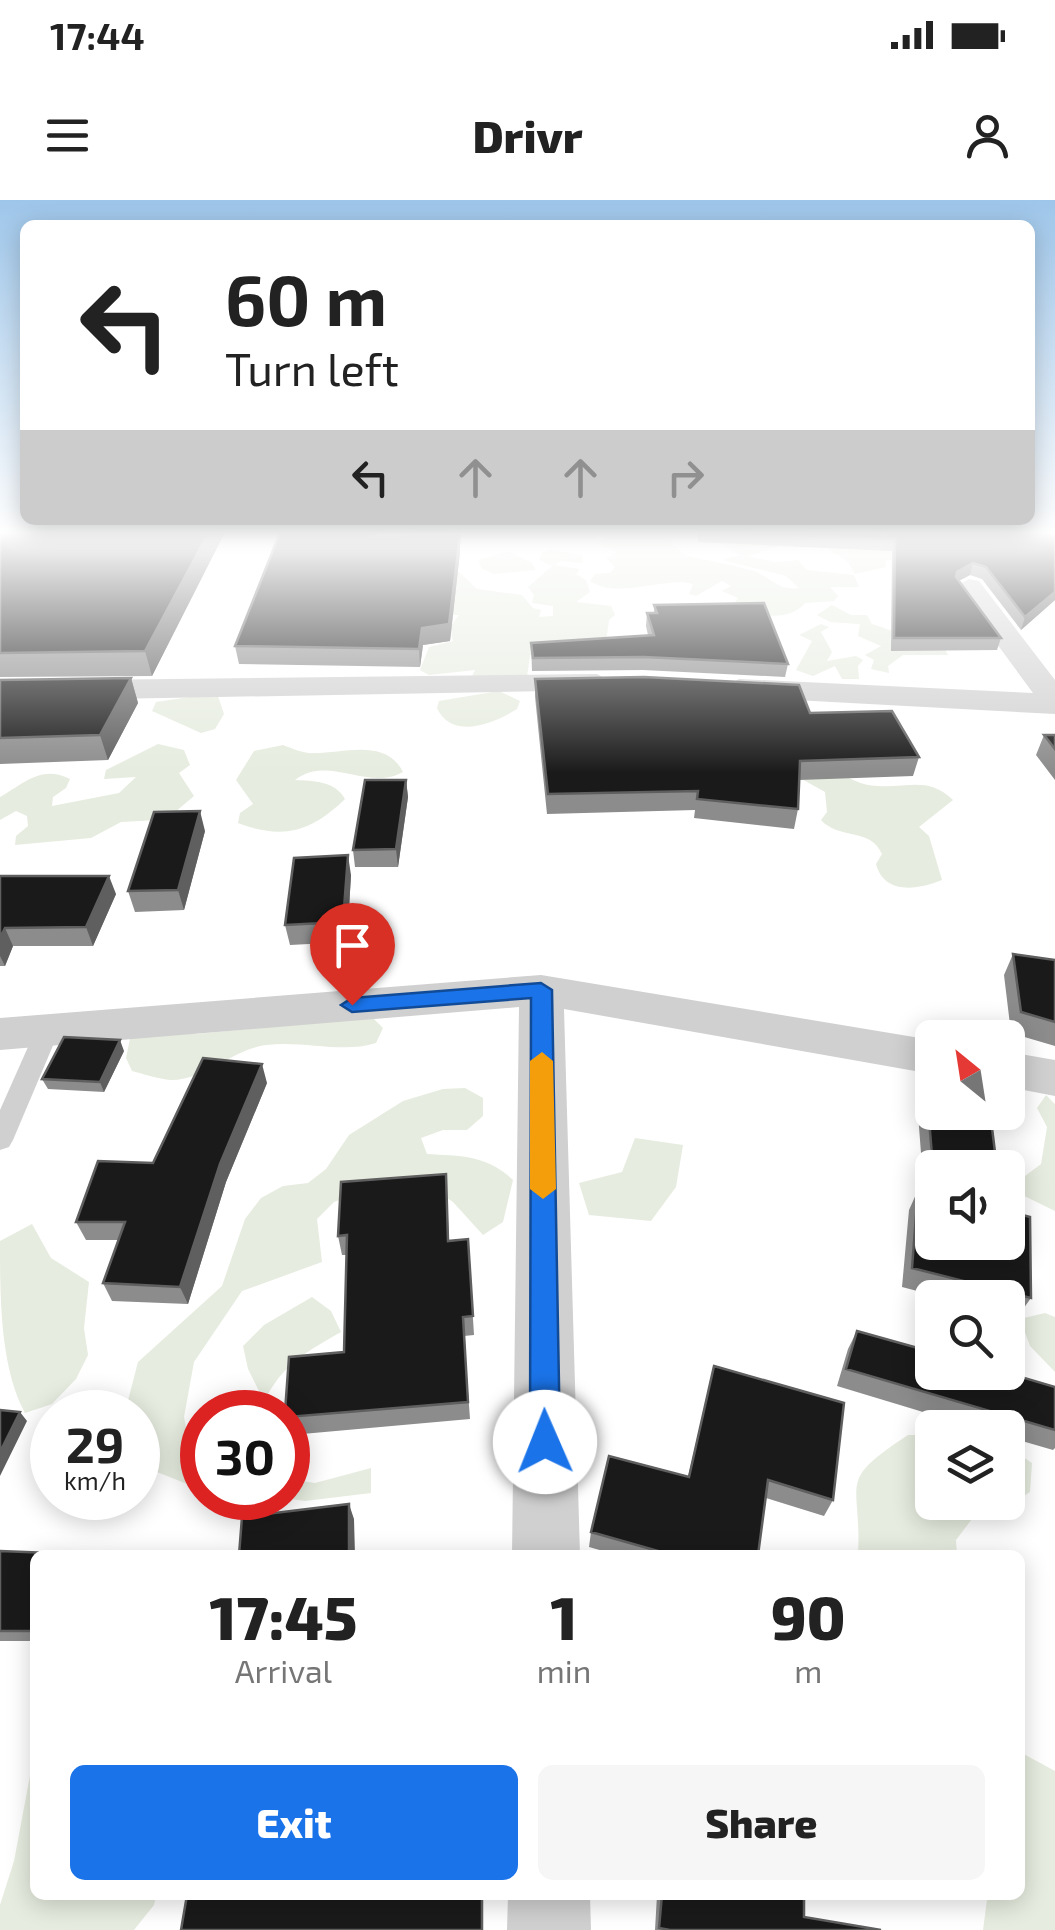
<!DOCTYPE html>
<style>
body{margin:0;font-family:"Exo 2",sans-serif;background:#f6f6f6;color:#222;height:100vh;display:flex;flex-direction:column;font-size:38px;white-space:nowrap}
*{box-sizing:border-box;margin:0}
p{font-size:32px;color:#767676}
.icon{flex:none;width:55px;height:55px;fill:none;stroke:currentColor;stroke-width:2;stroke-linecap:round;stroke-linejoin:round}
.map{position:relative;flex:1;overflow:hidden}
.side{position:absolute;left:30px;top:1350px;width:995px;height:350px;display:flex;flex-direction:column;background:#fff;border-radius:15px;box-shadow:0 5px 25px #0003}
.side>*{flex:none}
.banner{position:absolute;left:20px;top:20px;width:1015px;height:305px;border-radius:15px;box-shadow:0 5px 25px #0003;background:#fff;color:#222;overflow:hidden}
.needle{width:65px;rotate:330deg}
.buttons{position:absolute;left:915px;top:820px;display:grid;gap:20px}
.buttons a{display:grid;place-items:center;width:110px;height:110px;border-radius:15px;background:#fff;box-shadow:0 5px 25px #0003;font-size:50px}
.speed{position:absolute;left:30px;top:1190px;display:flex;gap:20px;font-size:50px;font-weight:700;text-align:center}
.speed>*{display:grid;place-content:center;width:130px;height:130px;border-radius:50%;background:#fff;box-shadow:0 5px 25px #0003;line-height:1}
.speed small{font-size:25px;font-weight:400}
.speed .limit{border:15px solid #d22;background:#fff;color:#111}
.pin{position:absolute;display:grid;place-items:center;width:85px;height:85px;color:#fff;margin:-102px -42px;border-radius:50% 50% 50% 0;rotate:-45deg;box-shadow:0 0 10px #0007}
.pin .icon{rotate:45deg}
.me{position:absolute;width:110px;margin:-55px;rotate:359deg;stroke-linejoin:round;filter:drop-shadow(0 0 8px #0008)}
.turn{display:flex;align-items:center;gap:35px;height:210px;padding:0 40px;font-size:45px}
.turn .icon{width:130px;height:130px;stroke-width:2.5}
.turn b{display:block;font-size:70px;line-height:85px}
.lanes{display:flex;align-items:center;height:95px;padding:0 40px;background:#0003;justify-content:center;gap:50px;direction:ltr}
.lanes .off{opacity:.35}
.eta{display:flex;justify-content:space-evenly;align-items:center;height:170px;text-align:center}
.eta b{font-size:60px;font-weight:800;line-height:70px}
.cta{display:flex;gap:20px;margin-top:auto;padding:20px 40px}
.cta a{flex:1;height:115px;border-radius:15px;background:#1a73e8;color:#fff;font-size:40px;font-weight:800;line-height:115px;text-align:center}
.cta a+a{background:#f6f6f6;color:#222}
.status{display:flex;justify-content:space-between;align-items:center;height:70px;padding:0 50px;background:#fff;direction:ltr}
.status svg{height:28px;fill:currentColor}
header{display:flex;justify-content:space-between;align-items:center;height:130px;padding:0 40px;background:#fff;font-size:45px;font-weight:800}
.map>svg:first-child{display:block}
.green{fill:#e6ecdf}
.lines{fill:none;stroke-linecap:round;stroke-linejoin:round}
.service{fill:#d0d0d0;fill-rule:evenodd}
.minor{fill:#d0d0d0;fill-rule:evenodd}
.wall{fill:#8c8c8c}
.shaded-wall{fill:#5f5f5f}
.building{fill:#1a1a1a;stroke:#5f5f5f;stroke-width:2.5}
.route{fill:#1a73e8;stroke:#114b97;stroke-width:2.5}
.slow{fill:#f59e0b}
</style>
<div class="status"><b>17:44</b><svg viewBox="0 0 49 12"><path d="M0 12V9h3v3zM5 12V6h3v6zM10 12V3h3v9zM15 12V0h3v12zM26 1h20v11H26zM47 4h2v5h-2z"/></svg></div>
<header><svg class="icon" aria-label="menu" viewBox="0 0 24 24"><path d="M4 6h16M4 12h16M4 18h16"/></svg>Drivr<svg class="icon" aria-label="person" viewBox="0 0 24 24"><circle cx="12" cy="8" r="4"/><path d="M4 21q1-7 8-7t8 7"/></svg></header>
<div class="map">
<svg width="1055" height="1730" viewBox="0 0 1055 1730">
<rect width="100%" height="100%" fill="#fff"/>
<!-- green -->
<path class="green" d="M 606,330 L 653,330 L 659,336 L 675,337 L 671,343 C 676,346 683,354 688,356 C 708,361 730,364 751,370 C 771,376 776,391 799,388 L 786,376 L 722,360 L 739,355 L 718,342 L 770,330 L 784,344 L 749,356 L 775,362 L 798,360 L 807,370 L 854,375 L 859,387 L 830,387 L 838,396 L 834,401 L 805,403 C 789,423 755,416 733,405 L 738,398 L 722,391 L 731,386 L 722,381 L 696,396 L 689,394 L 693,384 C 667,376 617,400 590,381 L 595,374 L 610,373 L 615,367 L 606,358 L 616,352 L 596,343 L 605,339 Z
M 830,343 L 889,343 L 898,360 L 886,360 L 886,367 L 855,374 L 847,361 L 826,348 Z
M 551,350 L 582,355 L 582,363 L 561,361 L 555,365 L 580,369 L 576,374 L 586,380 L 590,392 L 576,402 L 611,406 L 615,415 L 609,420 L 606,441 L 530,455 L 527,477 L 472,476 L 475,470 L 429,475 L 420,470 L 429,447 L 453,441 L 450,427 L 459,415 L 446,415 L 458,371 L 477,389 L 522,395 L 533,408 L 541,410 L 539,417 L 553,416 L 553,406 L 532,403 L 534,395 L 528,387 L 552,366 L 539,360 L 543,352 Z
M 508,351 L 532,363 L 536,370 L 494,374 L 481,368 L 478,360 Z
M 832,405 L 851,415 L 867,415 L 872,424 L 945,449 L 948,455 L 903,455 L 888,466 L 889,473 L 871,469 L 874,460 L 865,455 L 881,446 L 858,436 L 860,424 L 830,422 L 817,415 Z
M 821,424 L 829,427 L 821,432 L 832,452 L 827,461 L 856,456 L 863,460 L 858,466 L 859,479 L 842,479 L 835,466 L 813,476 L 796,470 L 812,441 L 799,435 Z
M 499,491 L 520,501 L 517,509 C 495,523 452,541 437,508 L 439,501 Z
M 217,493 L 224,514 L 215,529 L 201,533 L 152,511 L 156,502 Z
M 158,544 L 184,550 L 190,565 L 179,573 L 194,596 L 174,613 L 157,620 L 121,622 L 91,638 L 15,645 L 16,636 L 28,626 L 27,616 L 16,611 L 0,620 L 0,597 C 23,584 42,564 70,579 L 66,588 L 53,597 L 52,606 L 119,593 L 136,577 L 104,579 L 106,570 Z
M 283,545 C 294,549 304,554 315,553 C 345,553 386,538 403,572 C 368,592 329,554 295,580 C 314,581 335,581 345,599 C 311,632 283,640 238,623 L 240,613 L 253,604 L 236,580 L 254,551 Z
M 833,569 C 847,577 861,586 878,586 C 909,588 928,576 953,600 L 919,627 L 929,636 L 942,680 C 918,690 884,695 876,664 L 882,654 C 870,627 839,640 821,620 L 827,612 L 825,592 L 800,578 Z
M 372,817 L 383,828 L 376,843 C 342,854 304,840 266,845 C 234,849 203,881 171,880 C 158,879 144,874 132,871 L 126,858 L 131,834 L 196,834 Z
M 465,888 L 483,898 L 483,916 L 467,930 L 443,930 L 421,938 L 427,954 C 461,956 487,955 513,980 L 503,1022 L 483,1035 L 453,1002 L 433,989 L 359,993 L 334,1002 L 317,1019 L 322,1062 L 242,1091 L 194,1162 L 184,1217 L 189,1242 L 202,1236 L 202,1290 L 152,1270 L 138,1255 L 138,1212 L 125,1212 L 138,1162 L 222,1086 L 245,1019 L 261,998 L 283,986 L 308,983 L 326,969 L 349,935 L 403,901 L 443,889 Z
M 1046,895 L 1055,904 L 1055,1011 L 1016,992 L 1025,976 L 1041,964 L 1047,927 L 1037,908 Z
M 635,938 L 683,945 L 676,987 L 651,1021 L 589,1015 L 579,983 L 622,972 Z
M 32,1024 L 51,1058 L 89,1082 L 84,1128 L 88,1155 L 76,1179 L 52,1204 L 25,1213 C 0,1167 0,1097 0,1041 Z
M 312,1097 L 331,1111 L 341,1132 C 299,1156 279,1167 259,1212 L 248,1212 L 259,1191 L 248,1169 L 243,1146 L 264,1125 Z
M 1045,1113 L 1055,1117 L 1055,1172 L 1030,1146 L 1020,1119 Z
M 908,1235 L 932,1235 L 932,1302 L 1008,1302 L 1008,1247 L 1032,1263 L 1030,1292 L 1005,1308 L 975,1315 L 956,1340 L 957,1355 L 858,1355 C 862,1279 835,1283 908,1235 Z
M 371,1268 L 371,1293 L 305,1301 L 284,1298 L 288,1298 L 288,1279 L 315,1283 Z
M 35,1549 L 35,1695 L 156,1695 L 154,1705 L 134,1730 L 0,1730 L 0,1705 L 14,1661 Z
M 1020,1552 L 1055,1571 L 1055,1730 L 983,1730 L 987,1700 L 983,1695 L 1020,1695 Z"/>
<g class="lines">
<!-- service -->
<path class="service" d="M 48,820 L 60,829 L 13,940 L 9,947 L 0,950 L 0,910 L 36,829 Z"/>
<!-- minor -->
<path class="minor" d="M 969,379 L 979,381 L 1055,480 L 1055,514 L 739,497 L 723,488 L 739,479 L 1033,493 L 955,387 Z
M 597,474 L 613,483 L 608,490 L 0,501 L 0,481 Z
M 541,775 L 932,840 L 932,874 L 564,809 L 580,1355 L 512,1355 L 519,807 L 0,850 L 0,818 Z
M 1008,852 L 1055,860 L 1055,896 L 1008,887 Z
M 508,1695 L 590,1695 L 591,1730 L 507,1730 Z"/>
</g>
<!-- wall -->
<path class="wall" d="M 0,330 L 226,330 L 152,476 L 0,477 Z
M 281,330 L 379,330 L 376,337 L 460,352 L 450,441 L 423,445 L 420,467 L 239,464 L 235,446 Z
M 698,330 L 872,330 L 884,336 L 1055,330 L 1055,400 L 1021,430 L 982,379 L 970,375 L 958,381 L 1001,438 L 997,450 L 891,451 L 892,351 L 698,342 Z
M 654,405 L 788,464 L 785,477 L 643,470 L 532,471 L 531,443 L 648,435 L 646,426 L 647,413 L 654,413 Z
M 131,478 L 138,503 L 108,560 L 0,564 L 0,480 Z
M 535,479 L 810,513 L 919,557 L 913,576 L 799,580 L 798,609 L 794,629 L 694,618 L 695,610 L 547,614 L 535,497 Z
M 1044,535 L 1055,535 L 1055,580 L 1036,555 Z
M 406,580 L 408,597 L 398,667 L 355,667 L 353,650 Z
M 205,631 L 184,710 L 135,712 L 128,691 Z
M 351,675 L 347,742 L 290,745 L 285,725 Z
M 0,676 L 116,694 L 93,746 L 13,746 L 5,766 L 0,766 Z
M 1013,754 L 1055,760 L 1055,846 L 1011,833 L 1004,775 Z
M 124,851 L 104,892 L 48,889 L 42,879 Z
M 267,883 L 226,982 L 188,1104 L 112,1101 L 103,1083 L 119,1040 L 86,1040 L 76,1022 L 153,963 Z
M 927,894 L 932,968 L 932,1042 L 1031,1098 L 1018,1116 L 1008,1114 L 1008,1098 L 944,1098 L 902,1087 L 909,1010 L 918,990 L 924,992 L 918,914 Z
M 447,994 L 449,1041 L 468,1039 L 474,1135 L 464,1136 L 470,1219 L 291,1235 L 288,1225 L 288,1212 L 344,1152 L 347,1055 L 342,1055 L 338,1036 Z
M 857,1131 L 1055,1187 L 1055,1248 L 1053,1250 L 1008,1237 L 1008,1228 L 976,1228 L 837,1186 L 848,1149 Z
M 714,1166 L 833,1300 L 824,1316 L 766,1298 L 758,1355 L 617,1355 L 589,1347 L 591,1332 L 688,1277 Z
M 0,1351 L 35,1355 L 35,1441 L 0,1441 Z
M 657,1695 L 804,1695 L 804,1717 L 881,1730 L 655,1730 Z"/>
<!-- shaded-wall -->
<path class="shaded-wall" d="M 210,330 L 226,330 L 152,476 L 145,451 Z
M 371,330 L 379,330 L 370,353 L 369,337 Z
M 460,336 L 460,352 L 450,441 L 423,445 L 420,467 L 419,449 L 422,428 Z
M 973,363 L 970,375 L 953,384 L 957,372 Z
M 1055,392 L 1055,400 L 1021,430 L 1025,417 Z
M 131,478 L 138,503 L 108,560 L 100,535 Z
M 406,580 L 408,597 L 398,667 L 396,649 Z
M 200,611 L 205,631 L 184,710 L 178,690 Z
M 348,655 L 351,675 L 347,742 L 343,722 Z
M 109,676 L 116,694 L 93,746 L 86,727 Z
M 5,728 L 13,746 L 5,766 L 0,756 L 0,738 Z
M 120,840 L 124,851 L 104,892 L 100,882 Z
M 262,864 L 267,883 L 226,982 L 188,1104 L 180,1087 L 220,964 Z
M 20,1212 L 27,1221 L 0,1276 L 0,1252 Z
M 349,1304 L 354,1319 L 355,1355 L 349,1355 Z"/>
<!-- building -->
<path class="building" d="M 0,330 L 210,330 L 145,451 L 0,453 Z
M 281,330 L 371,330 L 369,337 L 460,336 L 449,424 L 422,428 L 419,449 L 235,446 Z
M 872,330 L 884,336 L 893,330 L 1055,330 L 1055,392 L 1025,417 L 986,367 L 973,363 L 957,372 L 956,377 L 1001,438 L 894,438 L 895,339 L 700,331 Z
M 764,403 L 788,464 L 644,457 L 533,458 L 531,443 L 654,435 L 647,413 L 657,413 L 654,405 Z
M 644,477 L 799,485 L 810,513 L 892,511 L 919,557 L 800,561 L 798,609 L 697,599 L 698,591 L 548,594 L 535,479 Z
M 131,478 L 100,535 L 0,538 L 0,480 Z
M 1044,535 L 1055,535 L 1055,549 Z
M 365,580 L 406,580 L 396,649 L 353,650 Z
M 200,611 L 178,690 L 128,691 L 154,612 Z
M 348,655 L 343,722 L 285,725 L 294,658 Z
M 0,676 L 109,676 L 86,727 L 5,728 L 0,738 Z
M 1013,754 L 1055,760 L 1055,822 L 1021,812 Z
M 64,837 L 120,840 L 100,882 L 42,879 Z
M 203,858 L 262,864 L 220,964 L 180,1087 L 103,1083 L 125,1022 L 76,1022 L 98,961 L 153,963 Z
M 927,894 L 932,895 L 932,912 L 990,912 L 997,968 L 933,968 Z
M 446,974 L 448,1041 L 468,1039 L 473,1116 L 463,1117 L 468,1202 L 288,1217 L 288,1212 L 285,1212 L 289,1157 L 344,1152 L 347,1035 L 338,1036 L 341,982 Z
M 918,990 L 932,994 L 932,1042 L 1008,1042 L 1008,1011 L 1030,1017 L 1031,1098 L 912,1068 Z
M 857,1131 L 932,1152 L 932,1172 L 1004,1172 L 1055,1187 L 1055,1230 L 846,1169 Z
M 714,1166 L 844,1203 L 833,1300 L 768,1280 L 758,1355 L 672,1355 L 591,1332 L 609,1256 L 689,1277 Z
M 0,1210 L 20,1212 L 0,1252 Z
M 349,1304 L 349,1355 L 239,1355 L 242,1317 Z
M 0,1351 L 101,1355 L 35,1355 L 35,1431 L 0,1431 Z
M 187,1695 L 482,1695 L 482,1730 L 181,1730 Z
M 662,1695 L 804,1695 L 804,1717 L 881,1730 L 670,1730 L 659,1728 Z"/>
<!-- sky -->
<linearGradient id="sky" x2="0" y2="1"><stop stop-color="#9ec6ea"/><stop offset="0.58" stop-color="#fff"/><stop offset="1" stop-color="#fff" stop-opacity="0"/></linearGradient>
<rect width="1055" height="573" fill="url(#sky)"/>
<!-- route -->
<path class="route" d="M 541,783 L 552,790 L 560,1242 L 556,1252 L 545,1257 L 535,1252 L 530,1242 L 531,798 L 352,812 L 341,805 L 352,798 Z"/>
<!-- slow -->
<path class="slow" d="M 542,852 L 553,861 L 556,989 L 543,999 L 530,989 L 530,861 Z"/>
</svg>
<div class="buttons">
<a><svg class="needle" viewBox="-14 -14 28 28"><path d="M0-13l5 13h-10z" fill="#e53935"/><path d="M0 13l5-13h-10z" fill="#767676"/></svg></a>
<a><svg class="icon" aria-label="sound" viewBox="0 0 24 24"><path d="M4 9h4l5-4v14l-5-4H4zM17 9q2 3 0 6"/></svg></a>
<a><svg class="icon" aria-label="search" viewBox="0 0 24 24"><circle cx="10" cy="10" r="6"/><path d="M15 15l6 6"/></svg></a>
<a><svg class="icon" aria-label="layers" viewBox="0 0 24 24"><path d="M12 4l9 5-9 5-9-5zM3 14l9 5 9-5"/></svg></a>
</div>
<div class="speed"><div>29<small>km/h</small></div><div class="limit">30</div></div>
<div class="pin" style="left:352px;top:805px;background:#d93025"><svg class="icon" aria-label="arrive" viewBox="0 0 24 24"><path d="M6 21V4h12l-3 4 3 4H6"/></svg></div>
<svg class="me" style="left:545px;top:1242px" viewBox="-20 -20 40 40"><circle r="19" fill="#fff"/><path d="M0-13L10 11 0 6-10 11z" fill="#1a73e8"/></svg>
<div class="banner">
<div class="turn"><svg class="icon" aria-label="left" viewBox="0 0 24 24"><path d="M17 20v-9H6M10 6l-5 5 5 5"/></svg><div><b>60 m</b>Turn left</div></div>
<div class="lanes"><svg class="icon" aria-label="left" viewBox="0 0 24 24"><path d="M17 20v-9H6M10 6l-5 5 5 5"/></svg><svg class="icon off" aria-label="ahead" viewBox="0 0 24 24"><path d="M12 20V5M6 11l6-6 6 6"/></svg><svg class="icon off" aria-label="ahead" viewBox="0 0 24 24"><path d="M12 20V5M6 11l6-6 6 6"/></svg><svg class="icon off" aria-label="right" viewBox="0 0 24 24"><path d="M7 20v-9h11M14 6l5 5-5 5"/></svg></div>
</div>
<section class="side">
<div class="eta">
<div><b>17:45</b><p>Arrival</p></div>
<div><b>1</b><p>min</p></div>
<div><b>90</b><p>m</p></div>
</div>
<div class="cta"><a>Exit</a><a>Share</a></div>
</section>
</div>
